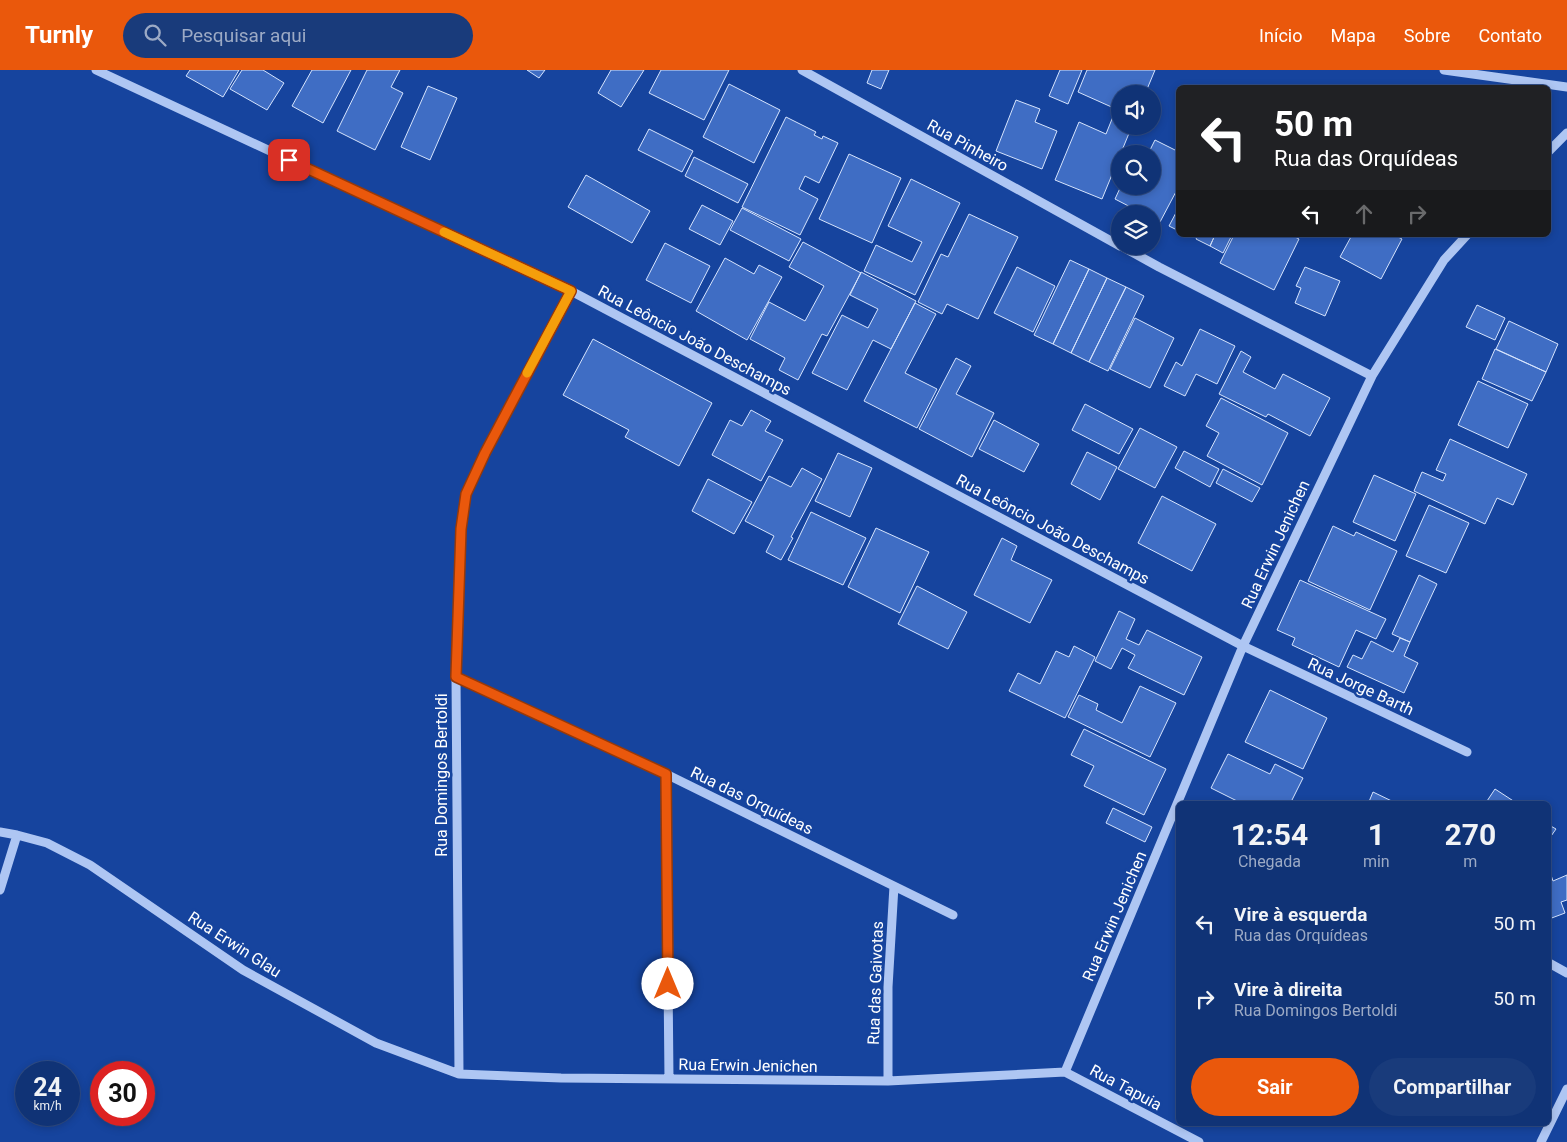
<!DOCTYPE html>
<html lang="pt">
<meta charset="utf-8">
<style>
body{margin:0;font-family:Roboto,sans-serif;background:#193b7b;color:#f1f3f6;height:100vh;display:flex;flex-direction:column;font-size:19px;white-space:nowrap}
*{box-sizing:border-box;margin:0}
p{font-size:16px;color:#9caac5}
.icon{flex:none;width:28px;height:28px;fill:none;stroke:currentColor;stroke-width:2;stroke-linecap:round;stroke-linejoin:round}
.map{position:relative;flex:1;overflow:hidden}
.panel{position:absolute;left:1176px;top:731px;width:375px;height:325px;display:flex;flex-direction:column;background:#103376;border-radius:8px;box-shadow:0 2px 8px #0003,0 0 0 1px #304e88}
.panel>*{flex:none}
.hud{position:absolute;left:1176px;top:15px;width:375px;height:152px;border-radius:8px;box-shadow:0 2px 8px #0003,0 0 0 1px #304e88;background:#202124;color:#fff;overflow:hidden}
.buttons{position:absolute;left:1111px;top:15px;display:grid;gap:10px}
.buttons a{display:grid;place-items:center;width:50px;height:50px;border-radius:50%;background:#103376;box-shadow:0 2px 8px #0003,0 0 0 1px #304e88;font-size:25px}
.speed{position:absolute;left:15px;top:991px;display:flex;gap:10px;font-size:25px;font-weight:700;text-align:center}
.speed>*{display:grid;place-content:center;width:65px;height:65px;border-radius:50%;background:#103376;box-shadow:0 2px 8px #0003,0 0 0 1px #304e88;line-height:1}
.speed small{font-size:12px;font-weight:400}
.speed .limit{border:8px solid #d22;background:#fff;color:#111}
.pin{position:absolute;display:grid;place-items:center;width:42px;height:42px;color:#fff;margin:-21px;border-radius:10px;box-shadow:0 2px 8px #0006}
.me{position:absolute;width:55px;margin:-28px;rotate:0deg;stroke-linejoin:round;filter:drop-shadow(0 0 4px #0008)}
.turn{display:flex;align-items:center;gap:18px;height:105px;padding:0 15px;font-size:22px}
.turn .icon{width:65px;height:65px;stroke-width:2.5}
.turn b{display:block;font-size:35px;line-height:42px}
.lanes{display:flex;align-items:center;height:48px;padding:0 15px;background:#0003;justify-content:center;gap:25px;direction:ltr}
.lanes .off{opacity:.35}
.eta{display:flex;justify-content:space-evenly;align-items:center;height:85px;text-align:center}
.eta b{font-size:30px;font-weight:700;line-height:35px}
.primary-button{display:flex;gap:10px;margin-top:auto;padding:10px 15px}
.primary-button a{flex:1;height:58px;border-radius:30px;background:#ea580c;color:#fff;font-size:20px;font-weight:700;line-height:58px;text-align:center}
.primary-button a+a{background:#193b7b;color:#f1f3f6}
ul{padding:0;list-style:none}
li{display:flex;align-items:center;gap:15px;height:75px;padding:0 15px}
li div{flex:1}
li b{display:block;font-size:19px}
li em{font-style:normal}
header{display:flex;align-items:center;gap:30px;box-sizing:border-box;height:70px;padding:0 25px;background:#ea580c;color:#fff}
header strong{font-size:24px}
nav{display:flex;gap:28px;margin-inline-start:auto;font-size:18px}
.search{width:350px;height:45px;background:#193b7b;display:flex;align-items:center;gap:12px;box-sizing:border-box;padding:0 18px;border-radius:28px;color:#9caac5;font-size:19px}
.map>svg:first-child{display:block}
.building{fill:#3f6dc4;stroke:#d6e4fd}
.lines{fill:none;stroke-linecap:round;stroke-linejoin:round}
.minor{stroke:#aec6f3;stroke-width:9}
.route-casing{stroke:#983908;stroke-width:12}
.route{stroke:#ea580c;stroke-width:9}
.slow{stroke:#f59e0b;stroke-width:9}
.labels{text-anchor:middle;stroke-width:5;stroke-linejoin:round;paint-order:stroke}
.street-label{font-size:16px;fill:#fff;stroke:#16449e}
</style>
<header>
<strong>Turnly</strong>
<div class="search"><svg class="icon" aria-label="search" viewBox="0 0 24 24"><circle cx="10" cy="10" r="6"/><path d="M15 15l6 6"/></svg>Pesquisar aqui</div>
<nav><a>Início</a><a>Mapa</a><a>Sobre</a><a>Contato</a></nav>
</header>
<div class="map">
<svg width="1567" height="1072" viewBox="0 0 1567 1072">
<rect width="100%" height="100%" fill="#16449e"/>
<!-- building -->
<path class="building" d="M 190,0 L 239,0 L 223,27 L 186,6 Z
M 242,0 L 263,0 L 284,13 L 267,40 L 230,19 Z
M 312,0 L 351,0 L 323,53 L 292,36 Z
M 367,0 L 400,0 L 391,17 L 403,23 L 375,80 L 337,61 Z
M 527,0 L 545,0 L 539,8 Z
M 611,0 L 644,0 L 621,37 L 598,23 Z
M 661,0 L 729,0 L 704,50 L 649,23 Z
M 872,0 L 889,0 L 881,19 L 867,13 Z
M 1060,0 L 1082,0 L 1068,34 L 1049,26 Z
M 1087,0 L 1155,0 L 1145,24 L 1120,24 L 1120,56 L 1132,56 L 1102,129 L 1055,110 L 1079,52 L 1106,64 L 1116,39 L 1078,22 Z
M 729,14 L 780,40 L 754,93 L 703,67 Z
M 428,16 L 457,28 L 430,90 L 401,77 Z
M 1016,30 L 1040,39 L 1035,52 L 1057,61 L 1042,99 L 996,81 Z
M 786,47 L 816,62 L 814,65 L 822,69 L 823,66 L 838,73 L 819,113 L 805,106 L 799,119 L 818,129 L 800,165 L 742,137 Z
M 649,59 L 693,81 L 682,102 L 638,80 Z
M 1155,70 L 1179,82 L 1179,116 L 1160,152 L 1152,148 L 1152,144 L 1144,144 L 1115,129 L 1121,116 L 1152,116 L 1152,104 L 1157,95 L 1152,92 L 1152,84 L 1148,84 Z
M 849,84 L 901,108 L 872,173 L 819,149 Z
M 694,87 L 748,114 L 738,133 L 685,106 Z
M 586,105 L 650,141 L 632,173 L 568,137 Z
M 911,109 L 960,133 L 915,225 L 864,201 L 876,175 L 912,192 L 922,172 L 888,156 Z
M 702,135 L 733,151 L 720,175 L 689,159 Z
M 1179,137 L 1179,161 L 1169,156 Z
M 742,138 L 801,169 L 789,191 L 730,160 Z
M 969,144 L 1018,167 L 978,249 L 947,234 L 942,244 L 918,232 L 941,184 L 948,187 Z
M 1198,165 L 1215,165 L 1210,176 L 1196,169 Z
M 1215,165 L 1232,165 L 1223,183 L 1210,176 Z
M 1234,165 L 1291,165 L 1299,169 L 1274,220 L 1220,193 Z
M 1352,165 L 1394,165 L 1402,169 L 1381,209 L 1340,187 Z
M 803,172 L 861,203 L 827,266 L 822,264 L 798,310 L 779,300 L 785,288 L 750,269 L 769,232 L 805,251 L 824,216 L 789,197 Z
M 665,173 L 710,196 L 691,233 L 646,210 Z
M 725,188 L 754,204 L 759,195 L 782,207 L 747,270 L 696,241 Z
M 1070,190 L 1089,199 L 1053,274 L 1034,265 Z
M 1017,197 L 1055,216 L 1033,262 L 994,243 Z
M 1305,197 L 1340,211 L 1325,246 L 1295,233 L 1301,218 L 1296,216 Z
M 1089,199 L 1107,208 L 1071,283 L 1053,274 Z
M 861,202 L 916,231 L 891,279 L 873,270 L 847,320 L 812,303 L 842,245 L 868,258 L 878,239 L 850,225 Z
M 1107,208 L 1126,217 L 1089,292 L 1071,283 Z
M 1126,217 L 1144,226 L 1108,301 L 1089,292 Z
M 915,233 L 936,244 L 905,303 L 937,319 L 917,358 L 864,331 Z
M 1477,235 L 1505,248 L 1495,270 L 1466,257 Z
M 1135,248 L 1174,268 L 1150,318 L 1110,299 Z
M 1509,251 L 1558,274 L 1546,302 L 1496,279 Z
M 1200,259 L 1235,276 L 1217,314 L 1196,304 L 1185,326 L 1164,316 L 1176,292 L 1182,296 Z
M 593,269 L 712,333 L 679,396 L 625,367 L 629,360 L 563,325 Z
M 1495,279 L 1546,302 L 1532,331 L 1482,309 Z
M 1241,281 L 1251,287 L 1243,302 L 1275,319 L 1283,304 L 1330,328 L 1310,366 L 1268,344 L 1266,347 L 1219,324 Z
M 956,288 L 971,296 L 956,324 L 994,343 L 972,387 L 919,359 Z
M 1478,311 L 1528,334 L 1508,378 L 1458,355 Z
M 1221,328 L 1288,363 L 1262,415 L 1207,386 L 1219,363 L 1206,356 Z
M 1085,334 L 1133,359 L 1119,384 L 1072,360 Z
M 751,340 L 771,351 L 765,361 L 783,370 L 761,411 L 712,385 L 730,350 L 742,356 Z
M 994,350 L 1039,374 L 1024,402 L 979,379 Z
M 1140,358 L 1177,377 L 1155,418 L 1118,399 Z
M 1450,369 L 1527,404 L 1513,435 L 1497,428 L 1485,454 L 1414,421 L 1422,402 L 1443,411 L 1446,404 L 1436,400 Z
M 1184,381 L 1219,399 L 1210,417 L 1175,398 Z
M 1087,382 L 1117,397 L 1100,430 L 1071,414 Z
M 838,383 L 872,398 L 850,447 L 815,431 Z
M 802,398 L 822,409 L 791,467 L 793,468 L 781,490 L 766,482 L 774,466 L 745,451 L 769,406 L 791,417 Z
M 1223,399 L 1260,418 L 1252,432 L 1216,413 Z
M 1374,405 L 1416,424 L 1395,471 L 1353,452 Z
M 708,409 L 752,432 L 734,464 L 692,441 Z
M 1162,426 L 1216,454 L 1192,501 L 1138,473 Z
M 1429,435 L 1469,453 L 1446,503 L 1406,486 Z
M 811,442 L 866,468 L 843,515 L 788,490 Z
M 1333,456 L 1354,466 L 1356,462 L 1397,481 L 1370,540 L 1308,511 Z
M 876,458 L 929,482 L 900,543 L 848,517 Z
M 1002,468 L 1017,476 L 1011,490 L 1052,510 L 1030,553 L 974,525 Z
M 1419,505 L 1437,514 L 1410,572 L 1392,564 Z
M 1300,510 L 1386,549 L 1376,569 L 1356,560 L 1339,597 L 1292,575 L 1295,568 L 1277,560 Z
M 917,516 L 967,542 L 948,579 L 898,554 Z
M 1119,541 L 1135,549 L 1126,569 L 1139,575 L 1147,560 L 1202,587 L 1184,625 L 1128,598 L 1135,585 L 1122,578 L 1111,599 L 1095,591 Z
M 1400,568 L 1410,572 L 1404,586 L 1418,593 L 1404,623 L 1347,597 L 1353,585 L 1362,589 L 1371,571 L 1393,582 Z
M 1074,576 L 1095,587 L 1065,648 L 1009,621 L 1018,603 L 1040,614 L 1056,581 L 1069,587 Z
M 1140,616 L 1176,633 L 1150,687 L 1068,647 L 1079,625 L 1098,634 L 1096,640 L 1122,653 Z
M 1270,620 L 1327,648 L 1303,699 L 1245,672 Z
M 1084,659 L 1166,699 L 1144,745 L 1084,716 L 1094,696 L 1071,685 Z
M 1228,684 L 1270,704 L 1275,694 L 1303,708 L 1290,734 L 1243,734 L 1211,718 Z
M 1495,719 L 1518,734 L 1485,734 Z
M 1373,722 L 1398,734 L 1368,734 Z
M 1113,738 L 1152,757 L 1145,772 L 1106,753 Z
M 1549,755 L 1556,759 L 1549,769 Z
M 1549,799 L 1553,811 L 1567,805 L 1567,830 L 1561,832 L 1565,843 L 1549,849 Z"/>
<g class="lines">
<!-- minor -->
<path class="minor" d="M 96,0 L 571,221 L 1243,576 L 1467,682
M 802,0 L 1120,176
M 1444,0 L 1567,17
M 1549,81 L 1567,63
M 1121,176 L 1159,197 L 1372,306
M 456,607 L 666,704 L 953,845
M 666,704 L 669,1009
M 0,762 L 17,765 L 47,773 L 90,795 L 243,900 L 376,973 L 459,1004 L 561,1008 L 888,1011 L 1065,1002 L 1243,576 L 1372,306 L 1444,190 L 1467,165
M 0,820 L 17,765
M 1549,893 L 1567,903
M 1065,1002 L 1199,1072
M 459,1004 L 456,607 L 461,459 L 466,424 L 485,383 L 571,221
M 888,1011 L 888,917 L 894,816
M 1541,1072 L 1567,1019"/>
</g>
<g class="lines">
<defs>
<path id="route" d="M 289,90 L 571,221 L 485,383 L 466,424 L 461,459 L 456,607 L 666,704 L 668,914"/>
</defs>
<!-- route casing -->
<use href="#route" class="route-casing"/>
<!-- route -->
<use href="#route" class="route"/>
<!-- slow -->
<path class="slow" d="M 444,162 L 571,221 L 527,303"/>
</g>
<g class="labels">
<!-- street labels -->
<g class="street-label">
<text transform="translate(968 75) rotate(29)" y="6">Rua Pinheiro</text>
<text transform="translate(695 270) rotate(28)" y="6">Rua Leôncio João Deschamps</text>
<text transform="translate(1053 459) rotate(28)" y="6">Rua Leôncio João Deschamps</text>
<text transform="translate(1275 474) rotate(-65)" y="6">Rua Erwin Jenichen</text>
<text transform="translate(1361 616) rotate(25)" y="6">Rua Jorge Barth</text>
<text transform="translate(441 705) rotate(-90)" y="6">Rua Domingos Bertoldi</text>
<text transform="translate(752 730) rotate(26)" y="6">Rua das Orquídeas</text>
<text transform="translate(1114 846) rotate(-67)" y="6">Rua Erwin Jenichen</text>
<text transform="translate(235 874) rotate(33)" y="6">Rua Erwin Glau</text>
<text transform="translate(875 913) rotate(-88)" y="6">Rua das Gaivotas</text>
<text transform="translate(748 995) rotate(1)" y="6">Rua Erwin Jenichen</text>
<text transform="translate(1126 1017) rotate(28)" y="6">Rua Tapuia</text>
</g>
</g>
</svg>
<div class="buttons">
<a><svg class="icon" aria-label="sound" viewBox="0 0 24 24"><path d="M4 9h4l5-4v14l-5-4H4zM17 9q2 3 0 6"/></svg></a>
<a><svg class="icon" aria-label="search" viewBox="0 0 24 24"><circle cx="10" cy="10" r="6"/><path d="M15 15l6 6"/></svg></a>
<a><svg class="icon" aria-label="layers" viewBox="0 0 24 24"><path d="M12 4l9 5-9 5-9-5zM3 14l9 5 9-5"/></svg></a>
</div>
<div class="speed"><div>24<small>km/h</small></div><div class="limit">30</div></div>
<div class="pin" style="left:289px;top:90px;background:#d93025"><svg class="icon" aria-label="arrive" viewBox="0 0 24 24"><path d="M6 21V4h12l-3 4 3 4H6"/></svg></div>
<svg class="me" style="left:668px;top:914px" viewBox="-20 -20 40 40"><circle r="19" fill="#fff"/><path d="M0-13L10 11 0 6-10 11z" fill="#ea580c"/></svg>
<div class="hud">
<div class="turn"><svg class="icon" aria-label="left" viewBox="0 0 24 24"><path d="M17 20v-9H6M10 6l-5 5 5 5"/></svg><div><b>50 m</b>Rua das Orquídeas</div></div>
<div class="lanes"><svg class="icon" aria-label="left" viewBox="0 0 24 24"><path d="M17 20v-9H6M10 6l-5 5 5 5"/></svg><svg class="icon off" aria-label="ahead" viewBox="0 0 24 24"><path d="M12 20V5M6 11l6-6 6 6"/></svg><svg class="icon off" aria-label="right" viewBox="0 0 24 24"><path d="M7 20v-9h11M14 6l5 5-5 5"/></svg></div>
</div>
<section class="panel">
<div class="eta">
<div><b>12:54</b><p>Chegada</p></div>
<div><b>1</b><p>min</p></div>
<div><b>270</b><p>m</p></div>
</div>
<ul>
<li><svg class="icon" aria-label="left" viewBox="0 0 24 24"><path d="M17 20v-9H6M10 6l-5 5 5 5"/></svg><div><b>Vire à esquerda</b><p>Rua das Orquídeas</p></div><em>50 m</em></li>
<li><svg class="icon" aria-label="right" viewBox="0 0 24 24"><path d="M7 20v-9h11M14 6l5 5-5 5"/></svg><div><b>Vire à direita</b><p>Rua Domingos Bertoldi</p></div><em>50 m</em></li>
</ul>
<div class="primary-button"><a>Sair</a><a>Compartilhar</a></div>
</section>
</div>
